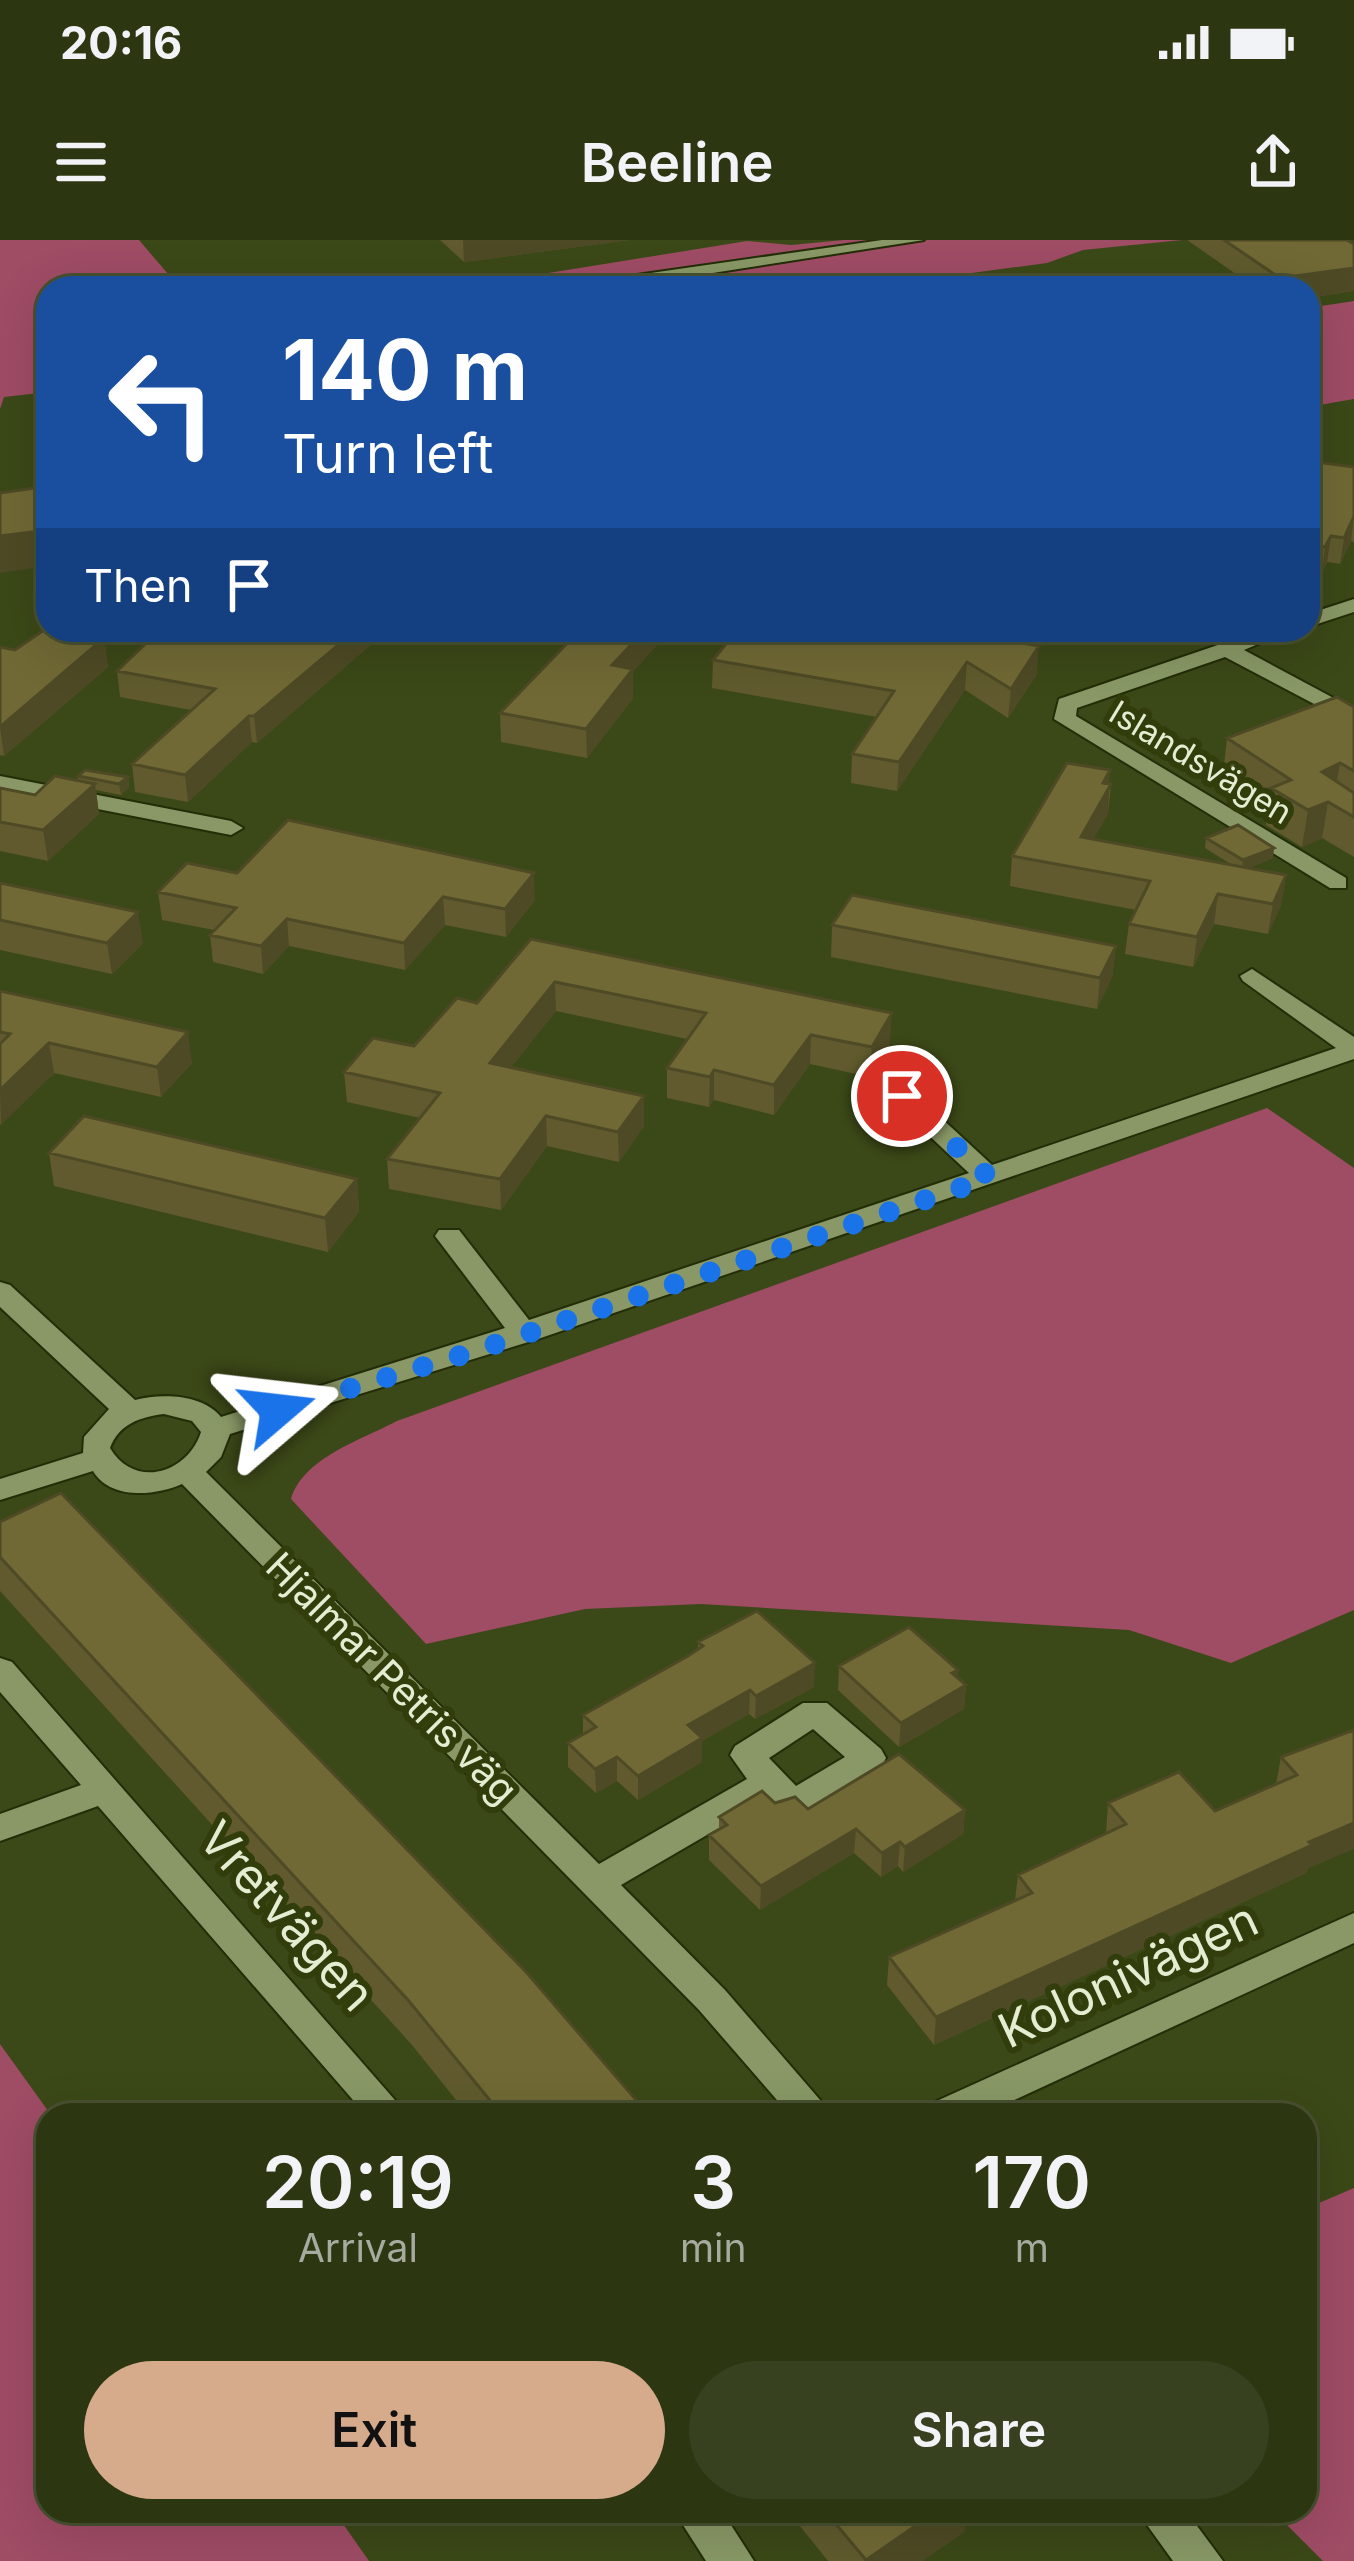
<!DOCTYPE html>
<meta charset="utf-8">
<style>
body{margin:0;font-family:Inter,sans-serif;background:#38411f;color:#f1f3f6;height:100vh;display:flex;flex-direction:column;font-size:45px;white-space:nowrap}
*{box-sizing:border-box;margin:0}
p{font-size:39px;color:#a6ab9f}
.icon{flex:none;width:66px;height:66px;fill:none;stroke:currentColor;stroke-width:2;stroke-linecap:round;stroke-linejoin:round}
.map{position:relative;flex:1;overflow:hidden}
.drawer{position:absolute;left:36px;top:1863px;width:1281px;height:420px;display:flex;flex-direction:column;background:#2c3611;border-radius:36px;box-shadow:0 12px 48px #0002,0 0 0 3px #485031}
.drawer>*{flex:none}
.guide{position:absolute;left:36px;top:36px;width:1284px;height:366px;border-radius:36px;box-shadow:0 12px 48px #0002,0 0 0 3px #485031;background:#1a4fa0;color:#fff;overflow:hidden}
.pin{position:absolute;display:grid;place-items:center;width:102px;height:102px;color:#fff;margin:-51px;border:6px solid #fff;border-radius:50%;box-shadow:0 3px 12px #0007}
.me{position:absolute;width:132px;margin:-66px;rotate:73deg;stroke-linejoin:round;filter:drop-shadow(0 0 9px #0008)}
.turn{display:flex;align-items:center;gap:42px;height:252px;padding:0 48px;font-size:54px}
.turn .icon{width:156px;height:156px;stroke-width:2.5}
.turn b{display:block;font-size:84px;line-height:102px}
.then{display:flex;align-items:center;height:114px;padding:0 48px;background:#0003;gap:24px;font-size:45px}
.eta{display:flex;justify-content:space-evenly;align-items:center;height:204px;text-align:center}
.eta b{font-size:72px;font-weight:600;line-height:84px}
.cta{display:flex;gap:24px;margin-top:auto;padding:24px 48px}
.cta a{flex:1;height:138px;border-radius:72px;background:#d6ab8b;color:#111;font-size:48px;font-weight:600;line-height:138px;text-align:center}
.cta a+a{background:#38411f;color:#f1f3f6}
.status{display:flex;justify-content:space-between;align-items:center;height:84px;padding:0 60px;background:#2c3611;direction:ltr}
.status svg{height:33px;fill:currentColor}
header{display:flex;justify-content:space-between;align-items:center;height:156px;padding:0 48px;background:#2c3611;font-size:54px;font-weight:600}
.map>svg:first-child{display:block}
.green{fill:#9f4c65}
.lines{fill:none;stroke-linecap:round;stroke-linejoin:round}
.minor-casing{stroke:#232d07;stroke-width:4}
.minor{fill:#899866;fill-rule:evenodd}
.wall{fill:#605a2e}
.shaded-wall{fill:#4e4a25}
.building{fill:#706935;stroke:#4e4a25;stroke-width:3}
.route{stroke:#1a73e8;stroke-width:21;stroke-dasharray:0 37.8}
.labels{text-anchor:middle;stroke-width:12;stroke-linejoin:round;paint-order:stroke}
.far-street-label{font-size:33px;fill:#e4edd2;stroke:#313d0b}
.street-label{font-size:39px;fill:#e4edd2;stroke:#313d0b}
.near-street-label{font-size:48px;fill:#e4edd2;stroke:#313d0b}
</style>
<div class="status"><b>20:16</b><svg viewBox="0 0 49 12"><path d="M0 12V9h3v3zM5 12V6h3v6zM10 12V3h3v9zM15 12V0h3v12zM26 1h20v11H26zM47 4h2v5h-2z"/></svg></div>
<header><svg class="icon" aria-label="menu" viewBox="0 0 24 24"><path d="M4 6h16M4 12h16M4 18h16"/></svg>Beeline<svg class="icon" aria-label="share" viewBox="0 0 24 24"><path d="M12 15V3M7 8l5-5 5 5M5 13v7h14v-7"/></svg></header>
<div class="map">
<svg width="1354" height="2321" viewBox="0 0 1354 2321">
<rect width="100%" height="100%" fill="#3b4817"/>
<!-- green -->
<path class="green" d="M 0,0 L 139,0 L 180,48 L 48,48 L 48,152 L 4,157 L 0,169 Z
M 844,0 L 1182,0 L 1083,10 L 1047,23 L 942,37 L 923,45 L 928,48 L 456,48 L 747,1 L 791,5 Z
M 1354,61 L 1354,159 L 1308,167 L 1308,68 Z
M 1267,868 L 1354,928 L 1354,1370 L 1231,1423 L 1129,1390 L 701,1364 L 585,1369 L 426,1404 L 291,1259 C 303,1218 361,1200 397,1181 Z
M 0,1804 L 51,1875 L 48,2271 L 334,2271 L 369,2321 L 0,2321 Z
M 1354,1948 L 1354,2321 L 1323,2321 L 1273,2271 L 1305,2271 L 1305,1969 Z"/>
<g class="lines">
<defs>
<path id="minor" d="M 882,0 L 924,0 L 616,48 L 573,48 L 581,43 Z
M 1354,359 L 1354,372 L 1308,387 L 1308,374 Z
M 1262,390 L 1292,390 L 1244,410 L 1354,469 L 1354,485 L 1225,417 L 1077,468 L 1076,476 L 1346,638 L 1346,648 L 1330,648 L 1054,479 L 1059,459 Z
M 0,536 L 231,581 L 243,588 L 231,595 L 0,550 Z
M 1252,729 L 1354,797 L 1354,819 L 535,1100 L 230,1194 L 221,1217 L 206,1232 L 599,1624 L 747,1539 L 730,1515 L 735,1506 L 803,1463 L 827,1463 L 881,1509 L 886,1518 L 881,1527 L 805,1574 C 787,1580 780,1573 767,1560 L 621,1645 L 725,1750 L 833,1875 L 790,1875 L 699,1770 L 182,1244 C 155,1256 110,1260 93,1231 L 0,1260 L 0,1239 L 83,1213 L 84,1197 L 109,1169 L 0,1067 L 0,1042 L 10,1045 L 135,1160 C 161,1153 203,1154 221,1177 L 505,1088 L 435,996 L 439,990 L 459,990 L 529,1080 L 969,933 L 893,862 L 889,856 L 893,850 L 911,850 L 992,925 L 1336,808 L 1243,741 L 1240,736 ZM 164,1174 L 192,1181 L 201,1192 C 188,1233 135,1250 110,1208 C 119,1184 140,1177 164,1174 ZM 813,1489 L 845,1517 L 796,1546 L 769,1518 Z
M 0,1418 L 12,1422 L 408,1875 L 366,1875 L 98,1566 L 0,1601 L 0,1574 L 81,1545 L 0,1452 Z
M 1354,1673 L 1354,1703 L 982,1875 L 925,1875 L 930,1864 Z
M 674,2271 L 722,2271 L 754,2321 L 706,2321 Z
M 1137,2271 L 1186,2271 L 1223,2321 L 1173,2321 Z"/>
</defs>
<!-- minor casing -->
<use href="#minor" class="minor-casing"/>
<!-- minor -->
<use href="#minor" class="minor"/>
</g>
<!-- wall -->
<path class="wall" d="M 440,0 L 630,0 L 464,22 Z
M 1187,0 L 1347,0 L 1354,4 L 1354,51 L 1308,58 L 1308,48 L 1256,48 Z
M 1308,221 L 1354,227 L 1354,302 L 1351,301 L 1340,324 L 1327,322 L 1322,333 L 1308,331 Z
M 737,390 L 1030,390 L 1023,403 L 1037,434 L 1008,478 L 965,450 L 897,551 L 851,543 L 852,514 L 877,477 L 712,448 L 713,420 Z
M 104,398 L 108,427 L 4,516 L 0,515 L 0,407 L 15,410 Z
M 375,401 L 257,503 L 252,502 L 188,562 L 135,552 L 132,524 L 191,470 L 120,457 L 117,431 Z
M 633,432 L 633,458 L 587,518 L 501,502 L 500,473 Z
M 1354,467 L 1354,617 L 1322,598 L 1302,607 L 1266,585 L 1268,565 L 1223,534 L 1227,498 Z
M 78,536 L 128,537 L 129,547 L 121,555 L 96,550 L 99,574 L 48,621 L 0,611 L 0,548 L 35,555 L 78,541 Z
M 1108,544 L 1111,544 L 1108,574 L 1093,599 L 1232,625 L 1205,608 L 1206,598 L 1273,618 L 1249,628 L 1286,635 L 1281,665 L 1268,694 L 1214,684 L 1193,727 L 1125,714 L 1129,684 L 1136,670 L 1010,646 L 1012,616 Z
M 237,633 L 535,660 L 506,697 L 445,685 L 405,730 L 289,706 L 263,734 L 213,722 L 210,695 L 214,690 L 162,680 L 158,652 Z
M 0,643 L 143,703 L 112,734 L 0,710 Z
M 832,685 L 1116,706 L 1112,737 L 1097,769 L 831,717 Z
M 531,699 L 890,803 L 870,837 L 810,824 L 774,875 L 714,860 L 709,867 L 667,858 L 667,828 L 687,799 L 556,771 L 511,827 L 644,886 L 619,922 L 547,906 L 501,970 L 389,949 L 387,919 L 420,878 L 347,862 L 344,832 L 414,806 L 477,763 Z
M 0,751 L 192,823 L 161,857 L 54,833 L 0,885 Z
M 49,913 L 357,939 L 359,972 L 328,1012 L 54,946 Z
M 0,1282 L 649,1875 L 468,1875 L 412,1805 L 0,1351 Z
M 698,1402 L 814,1447 L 755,1479 L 749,1474 L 702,1501 L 702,1522 L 638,1560 L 617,1541 L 596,1553 L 568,1527 L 568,1503 L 583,1495 L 583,1475 L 698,1410 Z
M 839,1426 L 958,1430 L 957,1438 L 966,1445 L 964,1469 L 899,1507 L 838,1450 Z
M 1354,1490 L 1306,1633 L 934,1805 L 887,1745 L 889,1717 L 1015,1660 L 1018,1635 L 1106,1593 L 1108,1563 L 1215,1571 L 1276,1544 L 1281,1517 Z
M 775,1563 L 808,1569 L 965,1570 L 963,1594 L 903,1632 L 898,1626 L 881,1637 L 854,1613 L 760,1670 L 709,1620 L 709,1595 L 719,1590 L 719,1577 Z
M 788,2271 L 967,2271 L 964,2292 L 922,2321 L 828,2321 Z"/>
<!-- shaded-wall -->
<path class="shaded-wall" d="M 463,0 L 630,0 L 464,22 Z
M 1354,28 L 1354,51 L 1308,58 L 1308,48 L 1278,48 L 1280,38 Z
M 1354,276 L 1351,301 L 1340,324 L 1344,298 Z
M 48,290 L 48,326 L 0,333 L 0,296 Z
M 1331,296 L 1327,322 L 1322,333 L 1325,307 Z
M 356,390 L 374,390 L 375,401 L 257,503 L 254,476 Z
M 645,390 L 671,390 L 633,432 L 633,458 L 587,518 L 586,489 L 612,425 Z
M 1016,390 L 1030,390 L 1024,400 L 1022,416 L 1013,430 Z
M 104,398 L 108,427 L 4,516 L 0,487 Z
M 1039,406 L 1037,434 L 1008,478 L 1011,449 Z
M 967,422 L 965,450 L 897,551 L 899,522 Z
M 249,476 L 252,502 L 188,562 L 185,535 Z
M 1340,523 L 1334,559 L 1328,562 L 1322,598 L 1302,607 L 1308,570 L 1322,532 Z
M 1110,530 L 1108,574 L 1078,627 L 1081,597 Z
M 128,537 L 129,547 L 121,555 L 119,544 Z
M 95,544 L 99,574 L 48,621 L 43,590 Z
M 1274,608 L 1273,618 L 1242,631 L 1243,620 Z
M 534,633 L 535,660 L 506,697 L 505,669 Z
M 1286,635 L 1281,665 L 1268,694 L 1273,664 Z
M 1218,654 L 1214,684 L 1193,727 L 1197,697 Z
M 443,657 L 445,685 L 405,730 L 404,703 Z
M 138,672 L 143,703 L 112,734 L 107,703 Z
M 287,679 L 289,706 L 263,734 L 261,706 Z
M 1116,706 L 1112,737 L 1097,769 L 1100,738 Z
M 555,742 L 556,771 L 491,852 L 490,823 Z
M 892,773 L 890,803 L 870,837 L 872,807 Z
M 188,792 L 192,823 L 161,857 L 157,827 Z
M 811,795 L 810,824 L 774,875 L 774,845 Z
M 49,803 L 54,833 L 1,885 L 0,850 Z
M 714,830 L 714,860 L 709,867 L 710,837 Z
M 644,856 L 644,886 L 619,922 L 618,892 Z
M 546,876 L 547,906 L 501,970 L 500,939 Z
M 357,939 L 359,972 L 328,1012 L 325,978 Z
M 815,1423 L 814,1447 L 755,1479 L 756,1456 Z
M 958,1430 L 956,1451 L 966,1445 L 964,1469 L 899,1507 L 901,1483 L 952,1433 Z
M 750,1450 L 749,1474 L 702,1501 L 702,1522 L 638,1560 L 638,1536 L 688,1485 Z
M 617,1517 L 617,1541 L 596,1553 L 595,1529 Z
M 965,1570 L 963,1594 L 903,1632 L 905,1607 Z
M 1354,1583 L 1354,1609 L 1307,1629 L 1306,1633 L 934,1805 L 936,1777 Z
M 856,1589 L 854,1613 L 760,1670 L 761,1646 Z
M 900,1602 L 898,1626 L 881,1637 L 882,1613 Z
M 937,2271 L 967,2271 L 964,2292 L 922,2321 L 866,2321 Z"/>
<!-- building -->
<path class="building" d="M 1224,0 L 1347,0 L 1354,4 L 1354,28 L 1280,38 Z
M 1308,221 L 1354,227 L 1354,276 L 1344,298 L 1331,296 L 1325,307 L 1308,304 Z
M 48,246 L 48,290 L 0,296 L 0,253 Z
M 47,388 L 48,390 L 104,398 L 0,487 L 0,407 L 15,410 Z
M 160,390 L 356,390 L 254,476 L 249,476 L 185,535 L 132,524 L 215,449 L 117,431 Z
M 580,390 L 645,390 L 612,425 L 633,429 L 586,489 L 500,473 Z
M 737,390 L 1023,390 L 1016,402 L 1039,406 L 1011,449 L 967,422 L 899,522 L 852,514 L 894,451 L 713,420 Z
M 1337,457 L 1354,467 L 1354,531 L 1340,523 L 1322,532 L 1354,553 L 1354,577 L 1328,562 L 1308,570 L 1271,548 L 1291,540 L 1227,498 Z
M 1067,523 L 1110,530 L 1103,543 L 1111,544 L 1081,597 L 1286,635 L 1273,664 L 1218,654 L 1197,697 L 1129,684 L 1150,641 L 1012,616 Z
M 85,530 L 128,537 L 119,544 L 78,536 Z
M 55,536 L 95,544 L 43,590 L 0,582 L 0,548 L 35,555 Z
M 288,580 L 534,633 L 505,669 L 443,657 L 404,703 L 287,679 L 261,706 L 210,695 L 236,668 L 158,652 L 187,623 L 237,633 Z
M 1238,585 L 1274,608 L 1243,620 L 1206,598 Z
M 0,643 L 138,672 L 107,703 L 0,680 Z
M 852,655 L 1116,706 L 1100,738 L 832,685 Z
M 531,699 L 892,773 L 872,807 L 811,795 L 774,845 L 714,830 L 710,837 L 667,828 L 706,773 L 555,742 L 490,823 L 644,856 L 618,892 L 546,876 L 500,939 L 387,919 L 440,853 L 344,832 L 373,798 L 414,806 L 457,758 L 477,763 Z
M 0,751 L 188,792 L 157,827 L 49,803 L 0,850 L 0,804 L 10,794 L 0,792 Z
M 84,876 L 357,939 L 325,978 L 49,913 Z
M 61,1253 L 527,1733 L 649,1875 L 502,1875 L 408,1760 L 0,1317 L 0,1282 Z
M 757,1371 L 815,1423 L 756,1456 L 750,1450 L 688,1485 L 702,1498 L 638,1536 L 617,1517 L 595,1529 L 568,1503 L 596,1487 L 583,1475 L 688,1416 L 703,1406 L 698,1402 Z
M 909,1387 L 958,1430 L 952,1433 L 966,1445 L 901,1483 L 839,1426 Z
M 1354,1490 L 1354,1583 L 1309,1602 L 1312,1605 L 936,1777 L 889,1717 L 1032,1653 L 1018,1635 L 1126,1584 L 1108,1563 L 1179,1532 L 1215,1571 L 1297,1535 L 1281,1517 Z
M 899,1514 L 965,1570 L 905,1607 L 900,1602 L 882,1613 L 856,1589 L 761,1646 L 709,1595 L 727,1585 L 719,1577 L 762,1551 L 775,1563 L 795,1557 L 808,1569 Z
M 825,2271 L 937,2271 L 866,2320 Z"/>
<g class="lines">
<!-- route -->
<path class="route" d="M 278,1170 L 472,1112 L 990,938 L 902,856"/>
</g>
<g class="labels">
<!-- far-street labels -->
<g class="far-street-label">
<text transform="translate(1201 522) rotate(31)" y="12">Islandsvägen</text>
</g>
<!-- street labels -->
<g class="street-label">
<text transform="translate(392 1438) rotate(45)" y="14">Hjalmar Petris väg</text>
</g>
<!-- near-street labels -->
<g class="near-street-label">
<text transform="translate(287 1676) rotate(48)" y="17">Vretvägen</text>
<text transform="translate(1128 1735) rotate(-25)" y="17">Kolonivägen</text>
</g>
</g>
</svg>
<div class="pin" style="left:902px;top:856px;background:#d93025"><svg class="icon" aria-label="arrive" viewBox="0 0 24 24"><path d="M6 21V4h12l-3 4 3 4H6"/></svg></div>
<svg class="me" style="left:278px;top:1170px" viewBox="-20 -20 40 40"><path d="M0-17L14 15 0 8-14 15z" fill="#1a73e8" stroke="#fff" stroke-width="4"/></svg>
<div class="guide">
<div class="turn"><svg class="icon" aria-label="left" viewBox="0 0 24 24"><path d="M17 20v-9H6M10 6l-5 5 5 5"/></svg><div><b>140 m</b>Turn left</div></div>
<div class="then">Then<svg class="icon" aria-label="arrive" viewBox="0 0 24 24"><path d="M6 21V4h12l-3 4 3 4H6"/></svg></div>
</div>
<section class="drawer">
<div class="eta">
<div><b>20:19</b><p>Arrival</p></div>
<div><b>3</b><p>min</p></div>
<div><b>170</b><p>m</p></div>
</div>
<div class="cta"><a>Exit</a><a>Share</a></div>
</section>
</div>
